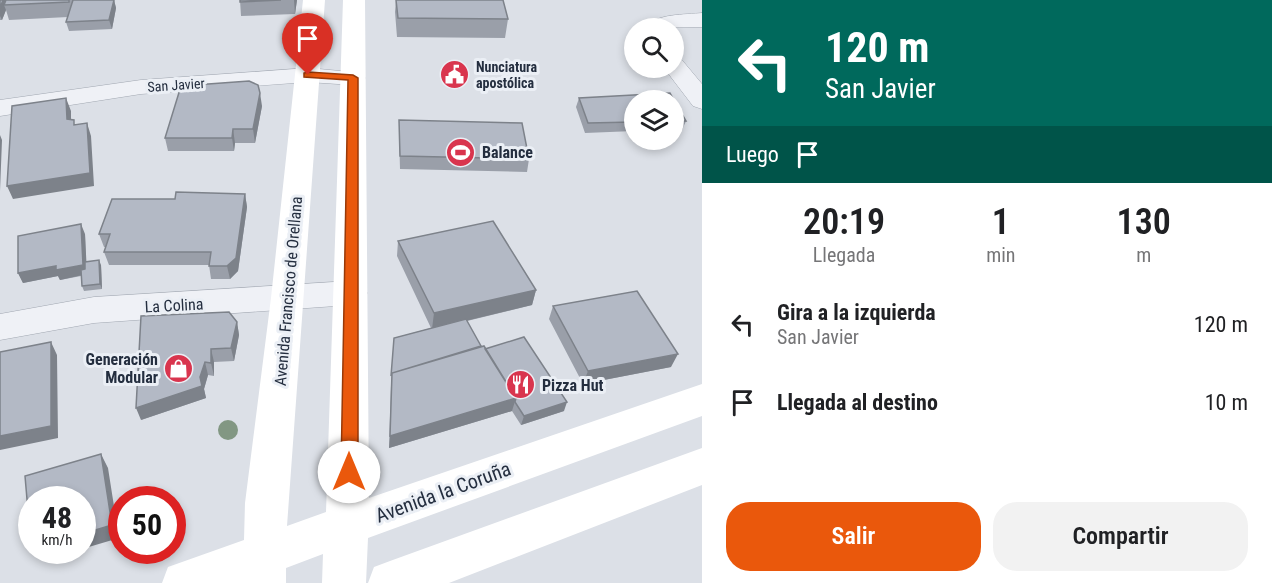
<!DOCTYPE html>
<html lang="es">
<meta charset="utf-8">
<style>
body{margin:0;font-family:"Roboto Condensed",sans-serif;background:#f2f2f2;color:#202124;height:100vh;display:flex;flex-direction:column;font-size:22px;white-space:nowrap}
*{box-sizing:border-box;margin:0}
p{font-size:20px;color:#757577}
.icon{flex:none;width:33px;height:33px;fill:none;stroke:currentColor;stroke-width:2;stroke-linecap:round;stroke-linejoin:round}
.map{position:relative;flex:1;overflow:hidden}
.details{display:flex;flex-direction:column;background:#fff;width:570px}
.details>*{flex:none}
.banner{background:#00695c;color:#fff;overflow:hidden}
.fabs{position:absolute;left:624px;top:18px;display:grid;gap:12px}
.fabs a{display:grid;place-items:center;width:60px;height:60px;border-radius:50%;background:#fff;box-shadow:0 3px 9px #0003;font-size:30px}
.speed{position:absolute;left:18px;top:486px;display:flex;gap:12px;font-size:30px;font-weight:700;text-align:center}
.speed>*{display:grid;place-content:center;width:78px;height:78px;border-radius:50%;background:#fff;box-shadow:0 3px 9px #0003;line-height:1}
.speed small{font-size:15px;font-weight:400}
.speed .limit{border:9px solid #d22;background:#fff;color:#111}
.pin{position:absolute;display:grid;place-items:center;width:51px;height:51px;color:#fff;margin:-62px -26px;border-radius:50% 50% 50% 0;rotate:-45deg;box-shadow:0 0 6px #0007}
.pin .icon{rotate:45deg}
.me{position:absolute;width:66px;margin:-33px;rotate:0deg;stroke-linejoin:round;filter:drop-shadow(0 0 4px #0008)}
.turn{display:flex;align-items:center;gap:21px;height:126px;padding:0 24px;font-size:27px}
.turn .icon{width:78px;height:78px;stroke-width:2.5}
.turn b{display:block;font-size:42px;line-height:51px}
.then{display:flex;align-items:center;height:57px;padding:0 24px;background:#0003;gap:12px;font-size:22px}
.eta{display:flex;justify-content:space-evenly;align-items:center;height:102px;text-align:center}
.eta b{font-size:36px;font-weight:600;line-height:42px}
.primary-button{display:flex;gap:12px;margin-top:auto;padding:12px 24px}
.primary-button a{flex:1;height:69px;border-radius:24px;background:#ea580c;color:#fff;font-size:24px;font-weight:600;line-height:69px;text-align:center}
.primary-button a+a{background:#f2f2f2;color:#202124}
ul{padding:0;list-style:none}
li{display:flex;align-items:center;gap:18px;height:78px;padding:0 24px}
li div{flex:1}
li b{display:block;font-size:22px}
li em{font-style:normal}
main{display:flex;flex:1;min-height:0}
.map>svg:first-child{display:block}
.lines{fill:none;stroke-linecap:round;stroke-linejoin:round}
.minor-casing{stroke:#a1a7b1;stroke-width:1}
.minor{fill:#eff1f6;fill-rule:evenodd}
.secondary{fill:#fff;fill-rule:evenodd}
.tree{fill:#829783}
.wall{fill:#9a9fa9}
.shaded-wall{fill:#7d828a}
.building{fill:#b3b9c5;stroke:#7d828a;stroke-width:1.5}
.route{fill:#ea580c;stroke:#983908;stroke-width:1.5}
.labels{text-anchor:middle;stroke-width:6;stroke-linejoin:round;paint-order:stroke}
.far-poi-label{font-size:14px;font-weight:bold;fill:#242e3f;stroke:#ebeff5;text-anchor:start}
.far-street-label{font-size:14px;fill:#242e3f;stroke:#ebeff5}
.poi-label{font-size:16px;font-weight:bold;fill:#242e3f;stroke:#ebeff5;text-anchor:start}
.street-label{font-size:16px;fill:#242e3f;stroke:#ebeff5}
.near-street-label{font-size:20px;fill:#242e3f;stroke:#ebeff5}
</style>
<main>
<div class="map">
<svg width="702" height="583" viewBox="0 0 702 583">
<rect width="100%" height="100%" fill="#dce0e7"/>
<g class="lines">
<defs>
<path id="minor" d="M 702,13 L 702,27 L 645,28 C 656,13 685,15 702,13 Z
M 674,58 L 682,60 L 702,84 L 702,109 L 693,106 L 664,68 L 674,68 Z
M 308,68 L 362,73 L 365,78 L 362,83 L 353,85 L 308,82 L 141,94 L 0,116 L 0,100 L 141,80 Z
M 350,281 L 362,284 L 367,293 L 362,302 L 350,305 L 94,323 L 0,340 L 0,314 L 94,297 Z"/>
</defs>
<!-- minor casing -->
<use href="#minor" class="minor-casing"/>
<!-- minor -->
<use href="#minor" class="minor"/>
<!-- secondary -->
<path class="secondary" d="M 303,0 L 325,0 L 287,526 L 326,512 L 343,0 L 365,0 L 369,498 L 702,384 L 702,416 L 368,538 L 366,583 L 322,583 L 323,554 L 286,568 L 286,583 L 162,583 L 168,567 L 244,540 L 245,503 L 271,298 Z
M 702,448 L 702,485 L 449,583 L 368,583 L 374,567 L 390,561 Z"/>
</g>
<!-- trees -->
<circle class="tree" cx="228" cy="430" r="10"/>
<!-- wall -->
<path class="wall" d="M 0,0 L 114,0 L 116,8 L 112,29 L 69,31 L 66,22 L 68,17 L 9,20 L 6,10 L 2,20 L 0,20 Z
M 240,0 L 297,0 L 295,14 L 241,16 Z
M 396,0 L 503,0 L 508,19 L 505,38 L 397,37 L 395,12 Z
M 670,93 L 686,121 L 682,130 L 674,130 L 674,100 L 634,100 L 634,131 L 585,133 L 576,107 L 579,98 Z
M 262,106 L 255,143 L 235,143 L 234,151 L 168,151 L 165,138 Z
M 399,120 L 529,159 L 527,172 L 400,169 L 399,133 Z
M 245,194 L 247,207 L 238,271 L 230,279 L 211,279 L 209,265 L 109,265 L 104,252 L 106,247 L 104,247 L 99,234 L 175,199 Z
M 85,234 L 86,262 L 101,265 L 102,289 L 84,291 L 82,286 L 81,276 L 60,280 L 58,276 L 23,283 L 18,273 Z
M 398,241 L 536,290 L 532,305 L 467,321 L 481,346 L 485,349 L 564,411 L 521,425 L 512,411 L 389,448 L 391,385 L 394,338 L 431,328 L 397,256 Z
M 553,306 L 671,367 L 583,384 L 549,319 Z
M 237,322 L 239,335 L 234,361 L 214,362 L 214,376 L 208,375 L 204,389 L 206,398 L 141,420 Z"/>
<!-- shaded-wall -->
<path class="shaded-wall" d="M 3,0 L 11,0 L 4,5 L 6,10 L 2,20 L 0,16 L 0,8 Z
M 114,0 L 116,8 L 112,29 L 109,20 Z
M 294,0 L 297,0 L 295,14 Z
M 260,93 L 262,106 L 255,143 L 253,129 Z
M 66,98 L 71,111 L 71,132 L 67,119 Z
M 87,123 L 91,136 L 94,186 L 13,199 L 7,186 Z
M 233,129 L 235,143 L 234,151 L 232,138 Z
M 0,135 L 2,140 L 0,191 Z
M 245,194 L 247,207 L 238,271 L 230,279 L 227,266 Z
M 81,224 L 85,234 L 87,274 L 60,280 L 58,276 L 23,283 L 18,273 Z
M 99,260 L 101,265 L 102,289 L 100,284 Z
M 536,290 L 532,305 L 432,329 L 434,313 Z
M 237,322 L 239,335 L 234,361 L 231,348 Z
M 51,342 L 57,355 L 58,438 L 0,450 L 0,436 Z
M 211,349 L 214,362 L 214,376 L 211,363 Z
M 678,354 L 671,367 L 583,384 L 588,371 Z
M 205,362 L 208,375 L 204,389 L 206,398 L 141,420 L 136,408 L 200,377 Z
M 516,398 L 512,411 L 389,448 L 390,436 Z
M 567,402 L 564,411 L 521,425 L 524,416 Z
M 101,454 L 108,468 L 119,538 L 82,549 L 82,534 Z
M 49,550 L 79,550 L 54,558 Z"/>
<!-- building -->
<path class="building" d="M 0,0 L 3,0 L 0,8 Z
M 6,0 L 69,0 L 69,2 L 4,5 Z
M 73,0 L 114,0 L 109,20 L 66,22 Z
M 240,0 L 281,0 L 240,2 Z
M 396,0 L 503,0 L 508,19 L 398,18 Z
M 249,81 L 258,85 L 260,93 L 253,129 L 233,129 L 232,138 L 165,138 L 181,86 Z
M 670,93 L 686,121 L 674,121 L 674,100 L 634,100 L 634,122 L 588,123 L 579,98 Z
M 66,98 L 67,119 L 74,120 L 74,125 L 87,123 L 90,173 L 7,186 L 12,106 Z
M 399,120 L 522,123 L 529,159 L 400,156 Z
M 176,192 L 245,194 L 236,258 L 227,266 L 209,266 L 211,252 L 104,252 L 110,234 L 99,234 L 112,199 L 175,199 Z
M 493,221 L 536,290 L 434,313 L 398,241 Z
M 81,224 L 83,265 L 56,270 L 56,266 L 18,273 L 18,236 Z
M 99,260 L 100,284 L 82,286 L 81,270 L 85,269 L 85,262 Z
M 637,291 L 678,354 L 588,371 L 553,306 Z
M 229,312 L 237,322 L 231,348 L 211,349 L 211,363 L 205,362 L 200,377 L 202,386 L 136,408 L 141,316 Z
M 466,319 L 481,346 L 392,373 L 391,376 L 394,338 Z
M 524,337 L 567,402 L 524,416 L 515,402 L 516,398 L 485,349 Z
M 51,342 L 51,426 L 0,436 L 0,352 Z
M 484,346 L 516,398 L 390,436 L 392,373 Z
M 101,454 L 112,525 L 82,534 L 82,500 L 32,500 L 32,533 L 30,534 L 25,476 Z"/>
<!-- route -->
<path class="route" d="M 308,72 L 353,75 L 358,78 L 358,472 L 355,477 L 349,479 L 343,477 L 341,472 L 348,80 L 304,77 L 304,73 Z"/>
<!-- icons -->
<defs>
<symbol id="civic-disc" viewBox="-11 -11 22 22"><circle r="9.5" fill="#d9354e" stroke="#ebeff5"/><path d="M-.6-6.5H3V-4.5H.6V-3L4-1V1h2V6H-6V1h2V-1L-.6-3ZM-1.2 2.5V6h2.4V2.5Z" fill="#fff"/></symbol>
<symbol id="stadium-disc" viewBox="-11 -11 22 22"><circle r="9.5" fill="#d9354e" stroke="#ebeff5"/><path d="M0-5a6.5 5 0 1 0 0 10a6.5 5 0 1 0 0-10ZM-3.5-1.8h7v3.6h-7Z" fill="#fff"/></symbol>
<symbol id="shop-disc" viewBox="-11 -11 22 22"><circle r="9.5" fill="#d9354e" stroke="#ebeff5"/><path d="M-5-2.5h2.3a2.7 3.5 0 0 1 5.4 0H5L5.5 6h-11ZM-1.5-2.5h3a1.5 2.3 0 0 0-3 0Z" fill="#fff"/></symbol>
<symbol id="restaurant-disc" viewBox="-11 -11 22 22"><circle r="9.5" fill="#d9354e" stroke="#ebeff5"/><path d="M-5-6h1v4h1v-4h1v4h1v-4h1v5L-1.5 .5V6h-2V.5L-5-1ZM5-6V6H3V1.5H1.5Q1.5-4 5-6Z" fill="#fff"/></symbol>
</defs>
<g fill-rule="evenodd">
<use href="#civic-disc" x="438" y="58" width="33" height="33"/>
<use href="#stadium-disc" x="444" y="136" width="33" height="33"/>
<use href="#shop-disc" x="162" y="352" width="33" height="33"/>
<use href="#restaurant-disc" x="504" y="368" width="33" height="33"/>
</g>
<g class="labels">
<!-- far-poi labels -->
<g class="far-poi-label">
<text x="476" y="72">Nunciatura<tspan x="476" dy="16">apostólica</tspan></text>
</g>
<!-- far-street labels -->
<g class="far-street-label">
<text transform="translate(176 85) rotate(-4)" y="5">San Javier</text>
</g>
<!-- poi labels -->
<g class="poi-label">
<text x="482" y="158">Balance</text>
<text x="158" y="365" text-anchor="end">Generación<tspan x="158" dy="18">Modular</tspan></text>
<text x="542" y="391">Pizza Hut</text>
</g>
<!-- street labels -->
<g class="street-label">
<text transform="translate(288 291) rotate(-85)" y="6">Avenida Francisco de Orellana</text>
<text transform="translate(174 305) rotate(-3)" y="6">La Colina</text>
</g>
<!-- near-street labels -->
<g class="near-street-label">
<text transform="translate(443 492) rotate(-20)" y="7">Avenida la Coruña</text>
</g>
</g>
</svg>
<div class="fabs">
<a><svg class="icon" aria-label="search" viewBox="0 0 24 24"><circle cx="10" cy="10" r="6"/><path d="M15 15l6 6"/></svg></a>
<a><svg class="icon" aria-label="layers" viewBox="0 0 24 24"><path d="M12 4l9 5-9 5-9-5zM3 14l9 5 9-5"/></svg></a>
</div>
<div class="speed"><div>48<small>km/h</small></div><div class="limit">50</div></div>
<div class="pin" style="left:308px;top:75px;background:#d93025"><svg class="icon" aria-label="arrive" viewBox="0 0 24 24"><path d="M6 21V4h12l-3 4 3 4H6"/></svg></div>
<svg class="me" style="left:349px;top:472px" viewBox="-20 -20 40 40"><circle r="19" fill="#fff"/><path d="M0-13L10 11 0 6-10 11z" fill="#ea580c"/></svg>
</div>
<section class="details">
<div class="banner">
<div class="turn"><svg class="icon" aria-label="left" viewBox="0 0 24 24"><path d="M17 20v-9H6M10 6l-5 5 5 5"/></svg><div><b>120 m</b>San Javier</div></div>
<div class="then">Luego<svg class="icon" aria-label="arrive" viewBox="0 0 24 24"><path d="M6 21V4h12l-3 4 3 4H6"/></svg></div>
</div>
<div class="eta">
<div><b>20:19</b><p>Llegada</p></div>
<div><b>1</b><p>min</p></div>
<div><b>130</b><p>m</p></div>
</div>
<ul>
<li><svg class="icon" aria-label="left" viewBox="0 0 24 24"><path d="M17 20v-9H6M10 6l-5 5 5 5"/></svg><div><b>Gira a la izquierda</b><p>San Javier</p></div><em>120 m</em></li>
<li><svg class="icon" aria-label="arrive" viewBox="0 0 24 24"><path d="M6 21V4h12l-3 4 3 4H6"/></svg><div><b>Llegada al destino</b></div><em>10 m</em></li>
</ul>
<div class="primary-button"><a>Salir</a><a>Compartir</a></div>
</section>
</main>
